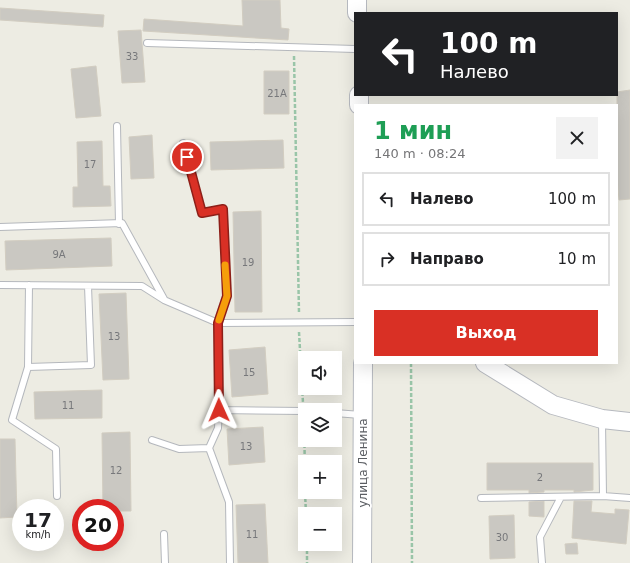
<!DOCTYPE html>
<html lang="ru">
<meta charset="utf-8">
<style>
body{margin:0;font-family:"DejaVu Sans",sans-serif;background:#f2f2f2;color:#202124;height:100vh;display:flex;flex-direction:column;font-size:15px;white-space:nowrap}
*{box-sizing:border-box;margin:0}
p{font-size:13px;color:#757577}
.icon{flex:none;width:22px;height:22px;fill:none;stroke:currentColor;stroke-width:2;stroke-linecap:round;stroke-linejoin:round}
.map{position:relative;flex:1;overflow:hidden}
.side{position:absolute;left:354px;top:104px;width:264px;height:260px;display:flex;flex-direction:column;background:#fff;border-radius:0px;box-shadow:0 4px 16px #0002}
.side>*{flex:none}
.guide{position:absolute;left:354px;top:12px;width:264px;height:84px;border-radius:0px;box-shadow:0 4px 16px #0002;background:#202124;color:#fff;overflow:hidden}
.buttons{position:absolute;left:298px;top:351px;display:grid;gap:8px}
.buttons a{display:grid;place-items:center;width:44px;height:44px;border-radius:0px;background:#fff;box-shadow:0 4px 16px #0002;font-size:20px}
.speed{position:absolute;left:12px;top:499px;display:flex;gap:8px;font-size:20px;font-weight:700;text-align:center}
.speed>*{display:grid;place-content:center;width:52px;height:52px;border-radius:50%;background:#fff;box-shadow:0 4px 16px #0002;line-height:1}
.speed small{font-size:10px;font-weight:400}
.speed .limit{border:6px solid #d22;background:#fff;color:#111}
.pin{position:absolute;display:grid;place-items:center;width:34px;height:34px;color:#fff;margin:-17px;border:2px solid #fff;border-radius:50%;box-shadow:0 1px 4px #0007}
.me{position:absolute;width:44px;margin:-22px;rotate:359deg;stroke-linejoin:round;filter:drop-shadow(0 0 3px #0008)}
.turn{display:flex;align-items:center;gap:14px;height:84px;padding:0 20px;font-size:18px}
.turn .icon{width:52px;height:52px;stroke-width:2.5}
.turn b{display:block;font-size:28px;line-height:34px}
.round{display:grid;place-items:center;flex:none;width:42px;height:42px;border-radius:0px;background:#f2f2f2}
.headline{display:flex;align-items:center;justify-content:space-between;height:68px;padding:0 20px}
h1{font-size:24px;font-weight:600;line-height:30px;color:#1e9e55}
.cta{display:flex;gap:8px;margin-top:auto;padding:8px 20px}
.cta a{flex:1;height:46px;border-radius:0px;background:#d93025;color:#fff;font-size:16px;font-weight:600;line-height:46px;text-align:center}
ul{padding:0;list-style:none}
li{display:flex;align-items:center;gap:12px;height:54px;margin:0 8px 6px;padding:0 12px;border:2px solid #e0e0e0;border-radius:0px}
li div{flex:1}
li b{display:block;font-size:15px}
li em{font-style:normal}
.map>svg:first-child{display:block}
.building{fill:#cac8c2;stroke:#d2cdc1}
.lines{fill:none;stroke-linecap:round;stroke-linejoin:round}
.lane-casing{stroke:#b5b8bd;stroke-width:8}
.secondary-casing{stroke:#b6b9bf;stroke-width:20}
.path{stroke:#99c5a8;stroke-width:2.5;stroke-dasharray:4 2;stroke-linecap:butt}
.lane{stroke:#fff;stroke-width:6}
.secondary{stroke:#fff;stroke-width:18}
.route-casing{stroke:#8d1f18;stroke-width:10}
.route{stroke:#d93025;stroke-width:7}
.slow{stroke:#f59e0b;stroke-width:7}
.labels{text-anchor:middle;stroke-width:3.5;stroke-linejoin:round;paint-order:stroke}
.number-label{font-size:10px;fill:#77787b}
.street-label{font-size:12px;fill:#5b5e63;stroke:#fff}
</style>
<div class="map">
<svg width="630" height="563" viewBox="0 0 630 563">
<rect width="100%" height="100%" fill="#edece3"/>
<!-- building -->
<path class="building" d="M 242,0 L 280,0 L 281,28 L 289,29 L 288,40 L 143,31 L 144,19 L 243,26 Z
M 0,8 L 104,15 L 103,27 L 0,20 Z
M 141,30 L 145,82 L 122,83 L 118,31 Z
M 96,66 L 101,116 L 76,118 L 71,69 Z
M 264,71 L 289,71 L 289,114 L 264,114 Z
M 630,90 L 630,199 L 619,200 L 617,178 L 617,92 Z
M 152,135 L 154,178 L 131,179 L 129,137 Z
M 283,140 L 284,168 L 211,170 L 210,142 Z
M 102,141 L 103,186 L 110,186 L 111,206 L 73,207 L 73,187 L 78,187 L 77,142 Z
M 261,211 L 262,312 L 235,312 L 233,212 Z
M 111,238 L 112,266 L 6,270 L 5,241 Z
M 126,293 L 129,379 L 103,380 L 99,294 Z
M 265,347 L 268,394 L 232,397 L 229,350 Z
M 102,390 L 102,418 L 35,419 L 34,392 Z
M 263,427 L 265,462 L 229,465 L 227,429 Z
M 130,432 L 131,511 L 115,511 L 115,508 L 103,508 L 102,433 Z
M 0,439 L 15,439 L 17,517 L 0,518 Z
M 487,463 L 593,463 L 593,490 L 574,492 L 574,490 L 544,490 L 544,492 L 529,493 L 529,490 L 487,490 Z
M 544,501 L 544,517 L 529,516 L 529,502 Z
M 574,501 L 592,501 L 591,512 L 615,514 L 615,509 L 629,510 L 626,544 L 572,538 Z
M 265,504 L 268,563 L 238,563 L 236,505 Z
M 514,515 L 515,558 L 490,559 L 489,516 Z
M 577,543 L 578,554 L 566,554 L 565,544 Z"/>
<g class="lines">
<defs>
<path id="lane" d="M 147,43 L 355,49
M 117,126 L 119,224
M 183,143 L 202,213 L 223,209 L 227,296 L 218,323 L 219,410
M 0,227 L 122,223 L 164,299
M 0,285 L 142,286 L 164,300 L 218,323 L 355,322
M 29,285 L 28,367 L 91,365 L 88,286
M 28,367 L 12,420 L 56,449 L 57,496
M 335,413 L 361,415
M 602,421 L 603,496 L 630,498
M 152,440 L 179,449 L 209,448 L 218,428 L 219,410 L 305,411
M 209,448 L 229,502 L 230,563
M 481,498 L 603,496
M 164,534 L 165,563
M 542,563 L 540,537 L 561,497"/>
<path id="secondary" d="M 357,0 L 357,13
M 359,95 L 359,105
M 485,363 L 553,405 L 602,419 L 630,422
M 362,563 L 363,363"/>
</defs>
<!-- lane casing -->
<use href="#lane" class="lane-casing"/>
<!-- secondary casing -->
<use href="#secondary" class="secondary-casing"/>
<!-- path -->
<path class="path" d="M 294,56 L 299,313
M 299,332 L 303,403
M 411,363 L 412,563
M 304,420 L 305,474
M 305,492 L 306,514
M 307,544 L 307,563"/>
<!-- lane -->
<use href="#lane" class="lane"/>
<!-- secondary -->
<use href="#secondary" class="secondary"/>
</g>
<g class="lines">
<defs>
<path id="route" d="M 187,157 L 202,213 L 223,209 L 227,296 L 218,323 L 219,410"/>
</defs>
<!-- route casing -->
<use href="#route" class="route-casing"/>
<!-- route -->
<use href="#route" class="route"/>
<!-- slow -->
<path class="slow" d="M 219,320 L 227,296 L 225,265"/>
</g>
<g class="labels">
<!-- number labels -->
<g class="number-label">
<text x="132" y="60">33</text>
<text x="277" y="97">21А</text>
<text x="90" y="168">17</text>
<text x="59" y="258">9А</text>
<text x="248" y="266">19</text>
<text x="114" y="340">13</text>
<text x="249" y="376">15</text>
<text x="68" y="409">11</text>
<text x="246" y="450">13</text>
<text x="116" y="474">12</text>
<text x="540" y="481">2</text>
<text x="252" y="538">11</text>
<text x="502" y="541">30</text>
</g>
<!-- street labels -->
<g class="street-label">
<text transform="translate(363 463) rotate(-90)" y="4">улица Ленина</text>
</g>
</g>
</svg>
<div class="buttons">
<a><svg class="icon" aria-label="sound" viewBox="0 0 24 24"><path d="M4 9h4l5-4v14l-5-4H4zM17 9q2 3 0 6"/></svg></a>
<a><svg class="icon" aria-label="layers" viewBox="0 0 24 24"><path d="M12 4l9 5-9 5-9-5zM3 14l9 5 9-5"/></svg></a>
<a>+</a>
<a>−</a>
</div>
<div class="speed"><div>17<small>km/h</small></div><div class="limit">20</div></div>
<div class="pin" style="left:187px;top:157px;background:#d93025"><svg class="icon" aria-label="arrive" viewBox="0 0 24 24"><path d="M6 21V4h12l-3 4 3 4H6"/></svg></div>
<svg class="me" style="left:219px;top:410px" viewBox="-20 -20 40 40"><path d="M0-17L14 15 0 8-14 15z" fill="#d93025" stroke="#fff" stroke-width="4"/></svg>
<div class="guide">
<div class="turn"><svg class="icon" aria-label="left" viewBox="0 0 24 24"><path d="M17 20v-9H6M10 6l-5 5 5 5"/></svg><div><b>100 m</b>Налево</div></div>
</div>
<section class="side">
<div class="headline"><div><h1>1 мин</h1><p>140 m · 08:24</p></div><a class="round"><svg class="icon" aria-label="close" viewBox="0 0 24 24"><path d="M6 6l12 12M18 6L6 18"/></svg></a></div>
<ul>
<li><svg class="icon" aria-label="left" viewBox="0 0 24 24"><path d="M17 20v-9H6M10 6l-5 5 5 5"/></svg><div><b>Налево</b></div><em>100 m</em></li>
<li><svg class="icon" aria-label="right" viewBox="0 0 24 24"><path d="M7 20v-9h11M14 6l5 5-5 5"/></svg><div><b>Направо</b></div><em>10 m</em></li>
</ul>
<div class="cta"><a>Выход</a></div>
</section>
</div>
